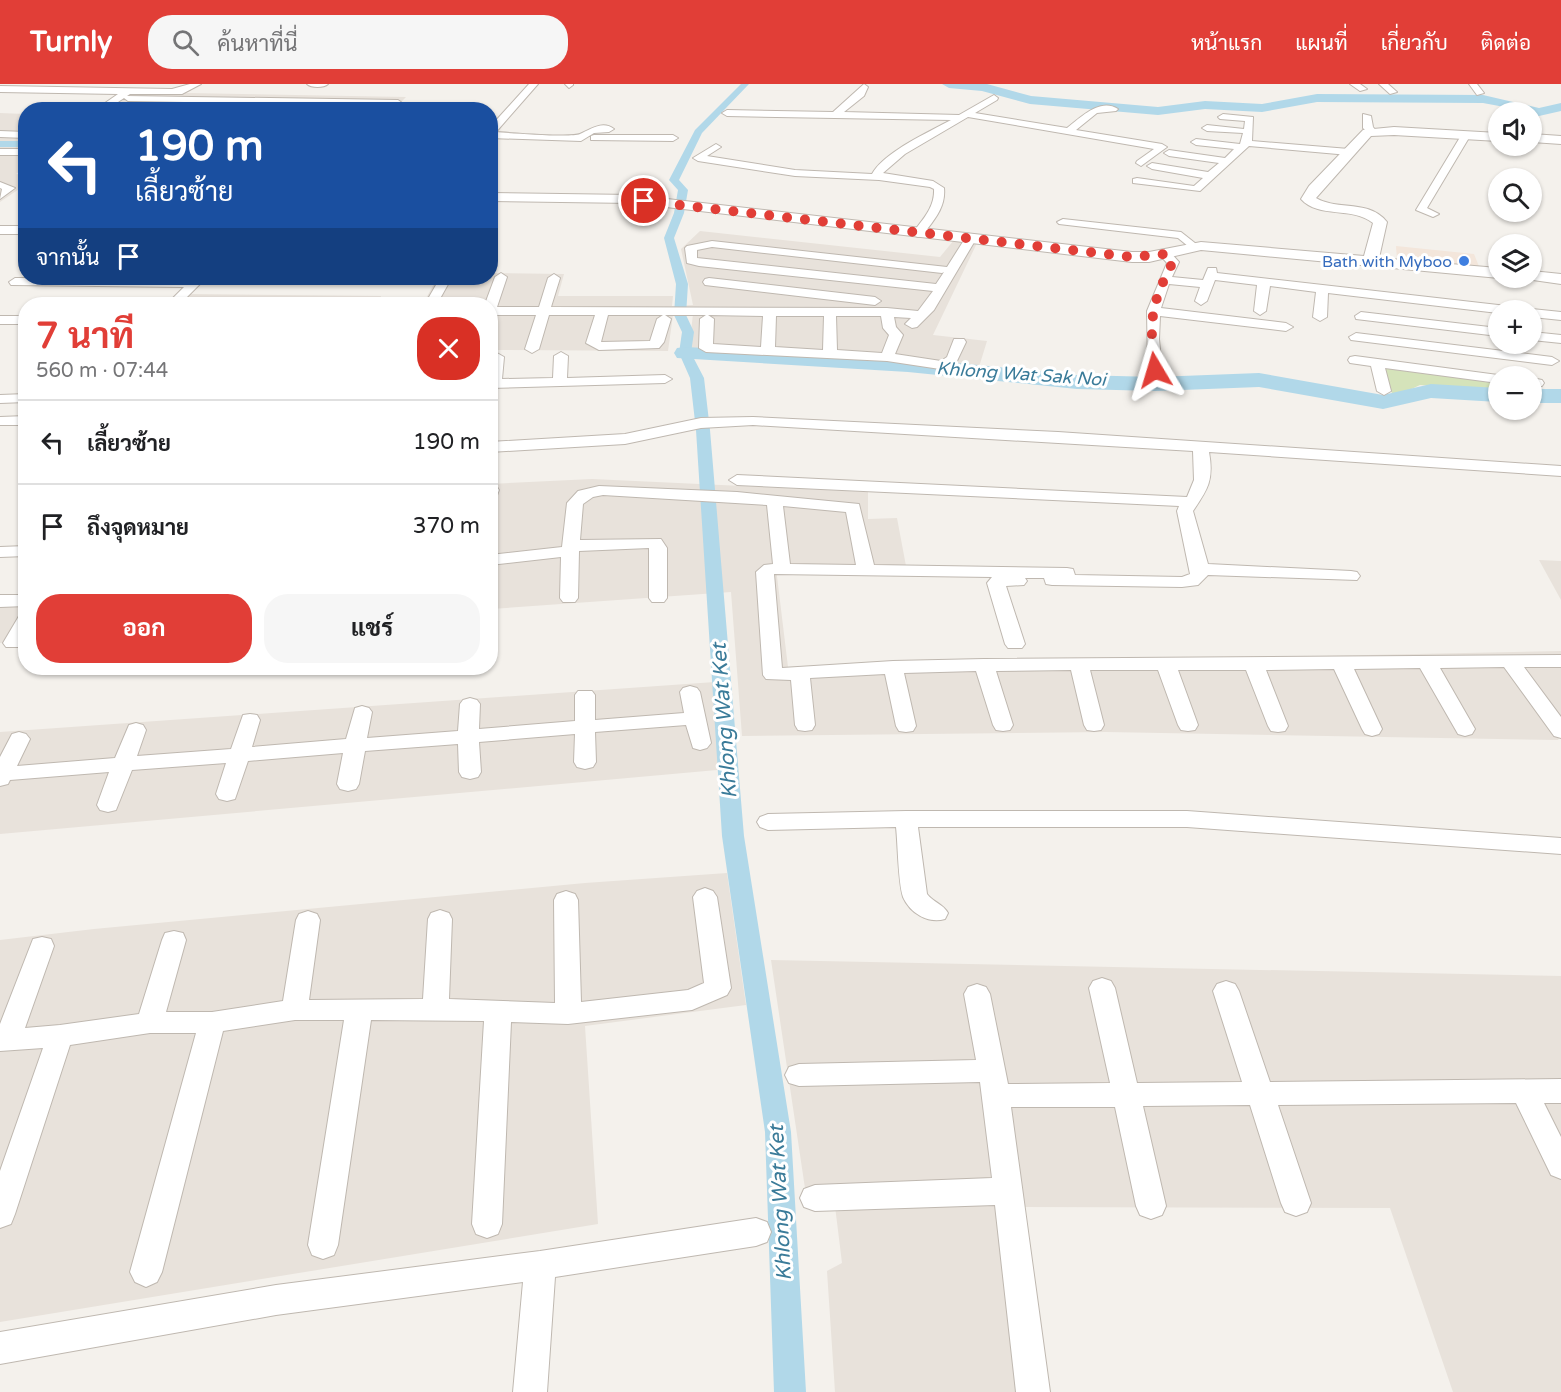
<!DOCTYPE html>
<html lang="th">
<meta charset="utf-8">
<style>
body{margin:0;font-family:"Varela Round",Sarabun,sans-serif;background:#f6f6f6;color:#202124;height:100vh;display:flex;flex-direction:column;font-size:22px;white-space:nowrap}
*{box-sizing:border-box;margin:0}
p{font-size:20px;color:#757577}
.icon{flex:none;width:33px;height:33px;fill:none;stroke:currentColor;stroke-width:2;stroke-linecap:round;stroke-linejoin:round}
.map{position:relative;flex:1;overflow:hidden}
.side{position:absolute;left:18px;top:213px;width:480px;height:378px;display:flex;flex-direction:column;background:#fff;border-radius:24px;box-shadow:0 2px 4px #0004}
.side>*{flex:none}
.top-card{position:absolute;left:18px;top:18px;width:480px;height:183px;border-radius:24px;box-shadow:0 2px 4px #0004;background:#1a4fa0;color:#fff;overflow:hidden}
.buttons{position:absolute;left:1488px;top:18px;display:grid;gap:12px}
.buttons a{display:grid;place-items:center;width:54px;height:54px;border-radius:50%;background:#fff;box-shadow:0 2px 4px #0004;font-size:30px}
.pin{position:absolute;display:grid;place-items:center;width:51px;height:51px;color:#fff;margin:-26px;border:3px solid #fff;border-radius:50%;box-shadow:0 2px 6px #0007}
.me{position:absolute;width:66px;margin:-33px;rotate:353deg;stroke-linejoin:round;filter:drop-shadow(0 0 4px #0008)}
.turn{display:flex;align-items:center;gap:21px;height:126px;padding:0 18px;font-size:27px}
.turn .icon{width:78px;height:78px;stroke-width:2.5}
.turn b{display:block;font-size:42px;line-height:51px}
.then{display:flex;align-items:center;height:57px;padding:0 18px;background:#0003;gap:12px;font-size:22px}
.round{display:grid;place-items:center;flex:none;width:63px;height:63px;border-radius:24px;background:#f6f6f6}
.summary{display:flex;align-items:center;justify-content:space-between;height:102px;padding:0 18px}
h1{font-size:36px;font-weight:700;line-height:45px;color:#e13e37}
.primary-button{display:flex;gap:12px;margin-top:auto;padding:12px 18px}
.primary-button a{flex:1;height:69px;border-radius:24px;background:#e13e37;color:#fff;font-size:24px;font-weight:700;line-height:69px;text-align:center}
.primary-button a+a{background:#f6f6f6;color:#202124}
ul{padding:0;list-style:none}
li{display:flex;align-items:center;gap:18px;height:84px;padding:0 18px;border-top:2px solid #e0e0e0}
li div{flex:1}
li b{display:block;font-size:22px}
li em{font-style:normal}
header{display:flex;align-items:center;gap:36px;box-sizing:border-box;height:84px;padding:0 30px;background:#e13e37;color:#fff}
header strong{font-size:28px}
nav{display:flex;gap:33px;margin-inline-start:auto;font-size:21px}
.search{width:420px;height:54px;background:#f6f6f6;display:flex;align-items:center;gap:15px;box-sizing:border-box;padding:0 21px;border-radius:24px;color:#757577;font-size:22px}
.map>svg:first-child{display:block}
.residential{fill:#e8e2db}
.commercial{fill:#f3e6db}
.green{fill:#d5e3ba}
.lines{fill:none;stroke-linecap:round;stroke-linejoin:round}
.canal{fill:#b1d8e9;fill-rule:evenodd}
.river{fill:#b1d8e9;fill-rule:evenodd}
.minor-casing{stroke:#bfb8b0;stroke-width:2}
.tertiary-casing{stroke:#bfb8b0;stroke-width:2}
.minor{fill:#fff;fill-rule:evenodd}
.tertiary{fill:#fff;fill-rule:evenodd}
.route{stroke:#e13e37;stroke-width:10;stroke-dasharray:0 18}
.shop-dot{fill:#3f7fe0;stroke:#fff;stroke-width:2}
.labels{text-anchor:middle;stroke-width:6;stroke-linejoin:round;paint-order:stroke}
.far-shop-label{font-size:16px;fill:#366cbe;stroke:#fff;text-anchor:end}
.far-water-label{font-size:18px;font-style:italic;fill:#3a7b99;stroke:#fff}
.water-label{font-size:21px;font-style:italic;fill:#3a7b99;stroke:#fff}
</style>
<header>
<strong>Turnly</strong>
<div class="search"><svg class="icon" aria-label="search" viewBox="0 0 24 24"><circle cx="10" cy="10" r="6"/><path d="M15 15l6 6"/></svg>ค้นหาที่นี่</div>
<nav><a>หน้าแรก</a><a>แผนที่</a><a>เกี่ยวกับ</a><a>ติดต่อ</a></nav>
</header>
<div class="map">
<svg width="1561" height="1308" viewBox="0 0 1561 1308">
<rect width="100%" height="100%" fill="#f4f1ec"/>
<!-- residential -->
<path class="residential" d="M 132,8 L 406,13 L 393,26 L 103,26 Z
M 0,29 L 25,30 L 25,60 L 0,59 Z
M 0,61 L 25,61 L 25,83 L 16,90 L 25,91 L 25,101 L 0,118 Z
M 700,147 L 940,173 L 954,156 L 977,159 L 933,251 L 987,257 L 979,283 L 925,281 L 872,272 L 755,270 L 692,272 L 689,265 L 693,230 L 673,231 L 668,267 L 491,266 L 490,220 L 423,220 L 437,194 L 490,194 L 491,189 L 564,190 L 558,212 L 673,212 L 672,222 L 693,221 L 681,165 Z
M 186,210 L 381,212 L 379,220 L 392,220 L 175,220 Z
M 592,395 L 868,408 L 868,435 L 897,434 L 906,482 L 776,484 L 788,583 L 1561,567 L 1561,651 L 1558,656 L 1106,648 L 742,652 L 731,508 L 491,525 L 490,400 Z
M 1539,476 L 1561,477 L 1561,516 Z
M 25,511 L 25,557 L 0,559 L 0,512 Z
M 729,597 L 717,686 L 0,750 L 0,648 Z
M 727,789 L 746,921 L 585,942 L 598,1140 L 0,1238 L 0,856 L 94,845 L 585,799 Z
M 771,876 L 1561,892 L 1561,1308 L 1453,1308 L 1390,1124 L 1024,1123 L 1050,1308 L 835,1308 L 827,1187 L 842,1179 L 834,1114 L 806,1111 Z"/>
<!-- commercial -->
<path class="commercial" d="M 1396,162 L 1474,170 L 1480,185 L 1397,176 Z"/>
<!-- green -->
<path class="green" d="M 1377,278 L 1498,294 L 1498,306 L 1420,301 L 1403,309 L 1392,309 Z"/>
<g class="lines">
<!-- canal -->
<path class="canal" d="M 741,0 L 749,0 L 702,49 L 679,96 L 688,106 L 684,129 L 674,154 L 688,200 L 686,231 L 694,248 L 691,269 L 704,294 L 710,346 L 744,752 L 791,1048 L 806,1308 L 774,1308 L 765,1048 L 722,752 L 696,346 L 690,294 L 679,269 L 682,248 L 674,231 L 676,200 L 664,154 L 674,129 L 678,106 L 669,96 L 695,46 Z
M 0,57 L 26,57 L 26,63 L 0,63 Z"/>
<!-- river -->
<path class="river" d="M 942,0 L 987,0 L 1031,12 L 1158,23 L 1205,17 L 1262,20 L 1317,10 L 1483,11 L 1539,24 L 1561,19 L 1561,27 L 1539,32 L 1532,31 L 1532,28 L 1483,19 L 1317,18 L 1262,28 L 1205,25 L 1158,31 L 1030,20 L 982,7 L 949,4 Z
M 685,263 L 908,274 L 1077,291 L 1156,293 L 1259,289 L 1383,311 L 1431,300 L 1498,304 L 1498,318 L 1431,314 L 1383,325 L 1259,303 L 1156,307 L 1077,305 L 908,288 L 677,274 L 674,269 L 677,264 Z
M 1532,305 L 1561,305 L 1561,319 L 1532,319 Z"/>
<defs>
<path id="minor" d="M 190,0 L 201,0 L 182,10 L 130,10 L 127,12 L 398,16 L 402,19 L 398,22 L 128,17 L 124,14 L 106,26 L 95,26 L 118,10 L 0,8 L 0,2 L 172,5 Z
M 307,0 L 328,0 C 324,4 311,4 307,0 Z
M 529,0 L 538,0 L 496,48 C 510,49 571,54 580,50 C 590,46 602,36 614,45 L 609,48 L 594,49 L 581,57 L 490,54 L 490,43 Z
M 565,0 L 573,0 L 573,1 L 569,4 Z
M 864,0 L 868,3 L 864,12 L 844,28 L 959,31 L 994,11 L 998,14 L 997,16 L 975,29 L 1067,44 C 1080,34 1100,13 1118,25 L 1116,27 L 1097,29 L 1076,46 L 1162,60 L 1167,63 L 1141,82 L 1136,79 L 1137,77 L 1154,65 L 968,33 L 905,70 L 883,89 L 933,97 L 944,104 C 946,124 933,137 922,152 L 918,153 L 912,150 C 922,136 935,124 934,105 L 930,103 L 879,96 L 795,92 L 698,77 L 693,74 L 716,60 L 721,63 L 707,72 L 795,86 L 872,90 C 884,68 929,48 951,36 L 727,32 L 722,29 L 727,26 L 833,28 Z
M 1350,0 L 1360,0 L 1367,5 L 1360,7 Z
M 1379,0 L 1388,0 L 1397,8 L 1390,10 Z
M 1469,0 L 1477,0 L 1484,9 L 1477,11 Z
M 1223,30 L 1253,33 L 1252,57 L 1349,65 L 1354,68 L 1349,71 L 1249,62 L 1200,107 L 1133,99 L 1133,95 L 1137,94 L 1194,102 L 1203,94 L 1152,85 L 1147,82 L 1152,79 L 1208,88 L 1219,79 L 1169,72 L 1164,69 L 1169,66 L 1225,74 L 1234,65 L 1196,61 L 1191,58 L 1196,55 L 1240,60 L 1243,49 L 1207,47 L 1202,44 L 1207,41 L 1244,45 L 1245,37 L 1220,35 L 1218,33 Z
M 1363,30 L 1371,32 L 1373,43 L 1377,48 L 1375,50 L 1369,50 L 1363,44 Z
M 0,47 L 26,48 L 26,54 L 0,53 Z
M 1462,50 L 1470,52 L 1427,124 L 1439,130 L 1433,133 L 1416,126 Z
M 594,51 L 673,51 L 678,54 L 673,57 L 591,56 L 591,52 Z
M 0,65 L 26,65 L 26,71 L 0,71 Z
M 0,98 L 15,104 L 0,115 L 2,105 L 0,104 Z
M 1063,135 L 1181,148 L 1200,163 L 1194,167 L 1178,154 L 1059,140 L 1057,138 Z
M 970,152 L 976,155 L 934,226 L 917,243 L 912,244 L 905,240 L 911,234 L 894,233 L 896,243 L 903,251 L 895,270 L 941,277 L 947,273 L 954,255 L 964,255 L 966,258 L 956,279 L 940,285 L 887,277 L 706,268 L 699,264 L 700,235 L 706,231 L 665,231 L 671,235 L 664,258 L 659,264 L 599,266 L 586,259 L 595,231 L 549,231 L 539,265 L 532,269 L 525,265 L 536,231 L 490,231 L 490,220 L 485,220 L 495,193 L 501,189 L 507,193 L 497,223 L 539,223 L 548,194 L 554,190 L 560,194 L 551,223 L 887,224 L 918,227 L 933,207 L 699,182 L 687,179 L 685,164 L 687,162 L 712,157 L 947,183 L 966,153 ZM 712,163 L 942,189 L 944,188 L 936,200 L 697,174 L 697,166 ZM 608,231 L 663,231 L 657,235 L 650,257 L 601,258 ZM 708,231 L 763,232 L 761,263 L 713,260 L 714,235 ZM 776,232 L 824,232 L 823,266 L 775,263 ZM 836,232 L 881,232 L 883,244 L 889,251 L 882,269 L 837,266 Z
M 1165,166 L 1169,167 L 1179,178 L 1172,193 L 1203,196 L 1208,184 L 1216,184 L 1217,189 L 1507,222 L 1513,226 L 1498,226 L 1498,229 L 1328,209 L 1327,233 L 1320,237 L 1313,233 L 1316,208 L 1270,202 L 1266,227 L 1260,231 L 1254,227 L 1257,201 L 1215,196 L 1207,217 L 1201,221 L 1195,217 L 1200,203 L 1169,200 L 1161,224 L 1286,239 L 1293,243 L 1286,247 L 1160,232 L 1159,255 L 1162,286 L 1155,290 L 1148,286 L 1147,227 L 1167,179 L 1159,170 Z
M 15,194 L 192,195 L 206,194 L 180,220 L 167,220 L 184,203 L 11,201 L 9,198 Z
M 440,194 L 451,195 L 437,220 L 425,220 Z
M 709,194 L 875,213 L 881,217 L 875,221 L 705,201 L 703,198 L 705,195 Z
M 1532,225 L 1561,228 L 1561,236 L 1532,233 L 1532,226 L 1527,226 Z
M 1361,228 L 1498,244 L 1498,252 L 1356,235 L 1355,232 Z
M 0,232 L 26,232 L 26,240 L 0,240 Z
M 1532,248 L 1561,251 L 1561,259 L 1532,256 Z
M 1356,249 L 1552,273 L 1559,277 L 1552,281 L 1351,256 L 1349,253 Z
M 561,268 L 568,272 L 567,294 L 665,291 L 672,295 L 665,299 L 490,304 L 492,270 L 497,269 L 504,273 L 502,295 L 553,294 L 554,272 Z
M 1355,272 L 1498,291 L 1503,292 L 1498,292 L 1498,299 L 1385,284 L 1391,307 L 1384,311 L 1377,307 L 1371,282 L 1350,279 L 1348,276 L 1350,273 Z
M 1532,294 L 1542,296 L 1544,299 L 1542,302 L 1532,302 Z
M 26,310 L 26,318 L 0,319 L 0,311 Z
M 26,332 L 26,341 L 0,341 L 0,333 Z
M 753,333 L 1058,348 L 1561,382 L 1561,392 L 1209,368 C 1214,396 1208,405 1193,427 L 1208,480 L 1351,487 L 1357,488 L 1360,492 L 1357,496 L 1208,491 L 1198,501 L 1182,503 L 1052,501 L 1046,500 L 1044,494 L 1025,494 L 1027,497 L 1024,501 L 1006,502 L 1025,560 L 1022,564 L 1008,564 L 1005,560 L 987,499 L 992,493 L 774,490 L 782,584 L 893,577 L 984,575 L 1561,571 L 1561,583 L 1524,583 L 1561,633 L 1561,654 L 1554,652 L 1504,583 L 1440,584 L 1475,645 L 1472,650 L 1465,652 L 1458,650 L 1420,584 L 1354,585 L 1382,645 L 1379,650 L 1372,652 L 1365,650 L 1362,645 L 1334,585 L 1266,586 L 1288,642 L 1285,647 L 1278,648 L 1271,647 L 1268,642 L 1246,586 L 1178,586 L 1198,641 L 1195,646 L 1188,647 L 1181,646 L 1178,641 L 1158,586 L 1090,586 L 1104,641 L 1101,646 L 1094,647 L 1087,646 L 1084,641 L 1071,586 L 996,587 L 1013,641 L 1010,646 L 1003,647 L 996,646 L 993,641 L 976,587 L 904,589 L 916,642 L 913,647 L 906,648 L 899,647 L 896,642 L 885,590 L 810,594 L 815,641 L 812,646 L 805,647 L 798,646 L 795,641 L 791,596 L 766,595 L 763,591 L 756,488 L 764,481 L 773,480 L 767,421 L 603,411 L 593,413 L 583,420 L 580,456 L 661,455 L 667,464 L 667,514 L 664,518 L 652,518 L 649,514 L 649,464 L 579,467 L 578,514 L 575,518 L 563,518 L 560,514 L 561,473 L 490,481 L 490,471 L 562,463 L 567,419 L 578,407 L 599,402 L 737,408 L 859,420 L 874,481 L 1067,484 L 1073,485 L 1075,491 L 1182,493 L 1190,490 L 1177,427 L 1179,422 L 737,401 L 729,396 L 737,391 L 1187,413 L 1194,396 L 1193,367 L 753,341 L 701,344 L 625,360 L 490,368 L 490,358 L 625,350 L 701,334 ZM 783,422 L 846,428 L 856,481 L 790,480 Z
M 490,401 L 497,403 L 499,406 L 496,414 L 490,416 Z
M 26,462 L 26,472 L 0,473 L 0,463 Z
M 0,511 L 26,511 L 26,522 L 0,523 Z
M 26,530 C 26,543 27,553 20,563 L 6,563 L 3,559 L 19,532 Z
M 690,602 L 697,604 L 700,608 L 711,659 L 707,664 L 700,666 L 693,664 L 686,641 L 595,648 L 596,678 L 593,683 L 585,685 L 577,683 L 574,678 L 575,650 L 479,658 L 481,688 L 478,693 L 470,695 L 462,693 L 459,688 L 458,660 L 365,667 L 359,700 L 356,705 L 348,707 L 340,705 L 337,700 L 343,669 L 248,677 L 235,715 L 227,717 L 219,715 L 216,710 L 226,679 L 132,686 L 116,726 L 108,728 L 100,726 L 97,721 L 109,688 L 10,696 L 8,700 L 0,702 L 0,673 L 12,650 L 19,648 L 26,650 L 30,655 L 17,682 L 115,674 L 129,641 L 136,639 L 143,641 L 146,646 L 137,672 L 231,665 L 243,631 L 250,630 L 257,631 L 260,636 L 252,663 L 346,655 L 355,624 L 362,622 L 369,624 L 372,628 L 367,654 L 458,647 L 460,620 L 463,616 L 470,614 L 477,616 L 480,620 L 479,645 L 575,637 L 575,611 L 578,607 L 592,607 L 595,611 L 595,636 L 684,629 L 680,608 L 683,604 Z
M 906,727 L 1187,727 L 1561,754 L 1561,770 L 1187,743 L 918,743 L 927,810 C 933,818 943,820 948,829 L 945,835 C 928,840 910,829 903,813 C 898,797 898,761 896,743 L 768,746 L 760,743 L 757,738 L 760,733 L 768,730 Z
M 705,804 L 713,807 L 717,813 L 731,904 L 727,911 L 692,926 L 568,940 L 511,938 L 502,1140 L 498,1150 L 487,1154 L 476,1150 L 472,1140 L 484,937 L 371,936 L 338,1161 L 334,1171 L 323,1175 L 312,1171 L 308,1161 L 344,936 L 295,936 L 223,947 L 162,1188 L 157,1198 L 146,1203 L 135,1198 L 130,1188 L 196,949 L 150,949 L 70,961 L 15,1130 L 11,1140 L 0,1144 L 0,1087 L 43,964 L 0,967 L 0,940 L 33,855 L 42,853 L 51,855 L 54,862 L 25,944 L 60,941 L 139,930 L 162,856 L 165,849 L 174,847 L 183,849 L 186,856 L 166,928 L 212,928 L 283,917 L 296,836 L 299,830 L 308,827 L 317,830 L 320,836 L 309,916 L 423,915 L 428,835 L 431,829 L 440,826 L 449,829 L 452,835 L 449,915 L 555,919 L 554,816 L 557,810 L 566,807 L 575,810 L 578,816 L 581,918 L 688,906 L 704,899 L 693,813 L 697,807 Z
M 1102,894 L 1111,897 L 1115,904 L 1137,999 L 1242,998 L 1213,907 L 1217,900 L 1226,897 L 1235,900 L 1239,907 L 1270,998 L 1561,995 L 1561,1019 L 1544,1019 L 1561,1053 L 1561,1095 L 1551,1091 L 1516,1019 L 1278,1021 L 1311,1119 L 1307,1128 L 1296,1132 L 1285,1128 L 1281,1119 L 1250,1021 L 1143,1022 L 1166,1122 L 1162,1131 L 1151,1135 L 1140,1131 L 1136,1122 L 1115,1023 L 1011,1023 L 1050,1308 L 1016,1308 L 995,1121 L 815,1127 L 804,1123 L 800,1114 L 804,1105 L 815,1101 L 992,1094 L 980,998 L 799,1002 L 789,999 L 785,991 L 789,983 L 799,980 L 976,976 L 964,910 L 968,903 L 977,900 L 986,903 L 990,910 L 1008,1000 L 1110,999 L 1089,904 L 1093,897 Z
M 756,1134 L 767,1138 L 771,1148 L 767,1158 L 756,1162 L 555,1193 L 547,1308 L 513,1308 L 523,1198 L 276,1231 L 0,1280 L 0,1248 L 276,1201 L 540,1167 Z"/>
<path id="tertiary" d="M 1394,43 L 1498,49 L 1498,57 L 1394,51 L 1371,52 L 1316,114 C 1338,127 1369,115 1387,138 L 1379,174 L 1498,184 L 1499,194 L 1201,166 L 1149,178 L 1132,178 L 632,119 L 490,117 L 490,109 L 632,111 L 1132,168 L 1149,168 L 1201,158 L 1364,172 L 1373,139 C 1352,122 1319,135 1301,115 L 1309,102 L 1363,46 Z
M 1532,50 L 1561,52 L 1561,60 L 1532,58 Z
M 0,142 L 26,142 L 26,150 L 0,150 Z
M 1532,187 L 1561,190 L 1561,200 L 1526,195 L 1525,194 L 1532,194 Z"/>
</defs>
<!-- minor casing -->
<use href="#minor" class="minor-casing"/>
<!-- tertiary casing -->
<use href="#tertiary" class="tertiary-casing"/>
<!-- minor -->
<use href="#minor" class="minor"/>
<!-- tertiary -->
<use href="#tertiary" class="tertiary"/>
</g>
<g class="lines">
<!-- route -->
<path class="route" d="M 644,117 L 1132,173 L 1165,170 L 1173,178 C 1150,221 1149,239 1155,286"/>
</g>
<!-- markers -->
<circle class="shop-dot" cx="1464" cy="177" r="6"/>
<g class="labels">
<!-- far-shop labels -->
<g class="far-shop-label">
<text x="1452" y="183">Bath with Myboo</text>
</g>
<!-- far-water labels -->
<g class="far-water-label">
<text transform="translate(1021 290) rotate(4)" y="6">Khlong Wat Sak Noi</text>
</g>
<!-- water labels -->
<g class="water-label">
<text transform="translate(724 637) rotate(-94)" y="7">Khlong Wat Ket</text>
<text transform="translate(780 1119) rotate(-93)" y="7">Khlong Wat Ket</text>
</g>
</g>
</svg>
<div class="buttons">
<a><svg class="icon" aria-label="sound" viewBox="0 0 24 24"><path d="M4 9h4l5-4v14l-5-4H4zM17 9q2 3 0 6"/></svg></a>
<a><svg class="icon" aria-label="search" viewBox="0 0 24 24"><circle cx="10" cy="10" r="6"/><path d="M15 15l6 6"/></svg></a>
<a><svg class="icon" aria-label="layers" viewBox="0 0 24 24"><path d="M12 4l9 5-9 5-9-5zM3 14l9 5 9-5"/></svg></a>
<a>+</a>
<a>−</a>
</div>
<div class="pin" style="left:644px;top:117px;background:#d93025"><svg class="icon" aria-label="arrive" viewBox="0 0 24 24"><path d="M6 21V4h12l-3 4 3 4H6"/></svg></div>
<svg class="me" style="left:1155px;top:286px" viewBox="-20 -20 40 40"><path d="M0-17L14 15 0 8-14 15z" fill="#e13e37" stroke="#fff" stroke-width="4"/></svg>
<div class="top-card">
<div class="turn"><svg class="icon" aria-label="left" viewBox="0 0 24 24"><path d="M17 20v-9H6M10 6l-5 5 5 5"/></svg><div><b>190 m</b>เลี้ยวซ้าย</div></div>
<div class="then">จากนั้น<svg class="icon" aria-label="arrive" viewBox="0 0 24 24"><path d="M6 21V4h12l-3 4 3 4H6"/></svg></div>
</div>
<section class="side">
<div class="summary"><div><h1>7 นาที</h1><p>560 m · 07:44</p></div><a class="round" style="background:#d93025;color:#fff"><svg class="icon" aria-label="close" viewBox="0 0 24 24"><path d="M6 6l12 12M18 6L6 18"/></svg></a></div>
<ul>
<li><svg class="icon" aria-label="left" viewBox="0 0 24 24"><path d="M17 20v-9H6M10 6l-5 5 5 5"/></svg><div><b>เลี้ยวซ้าย</b></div><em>190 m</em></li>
<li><svg class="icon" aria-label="arrive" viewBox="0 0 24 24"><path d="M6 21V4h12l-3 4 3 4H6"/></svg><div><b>ถึงจุดหมาย</b></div><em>370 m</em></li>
</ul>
<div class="primary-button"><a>ออก</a><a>แชร์</a></div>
</section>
</div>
